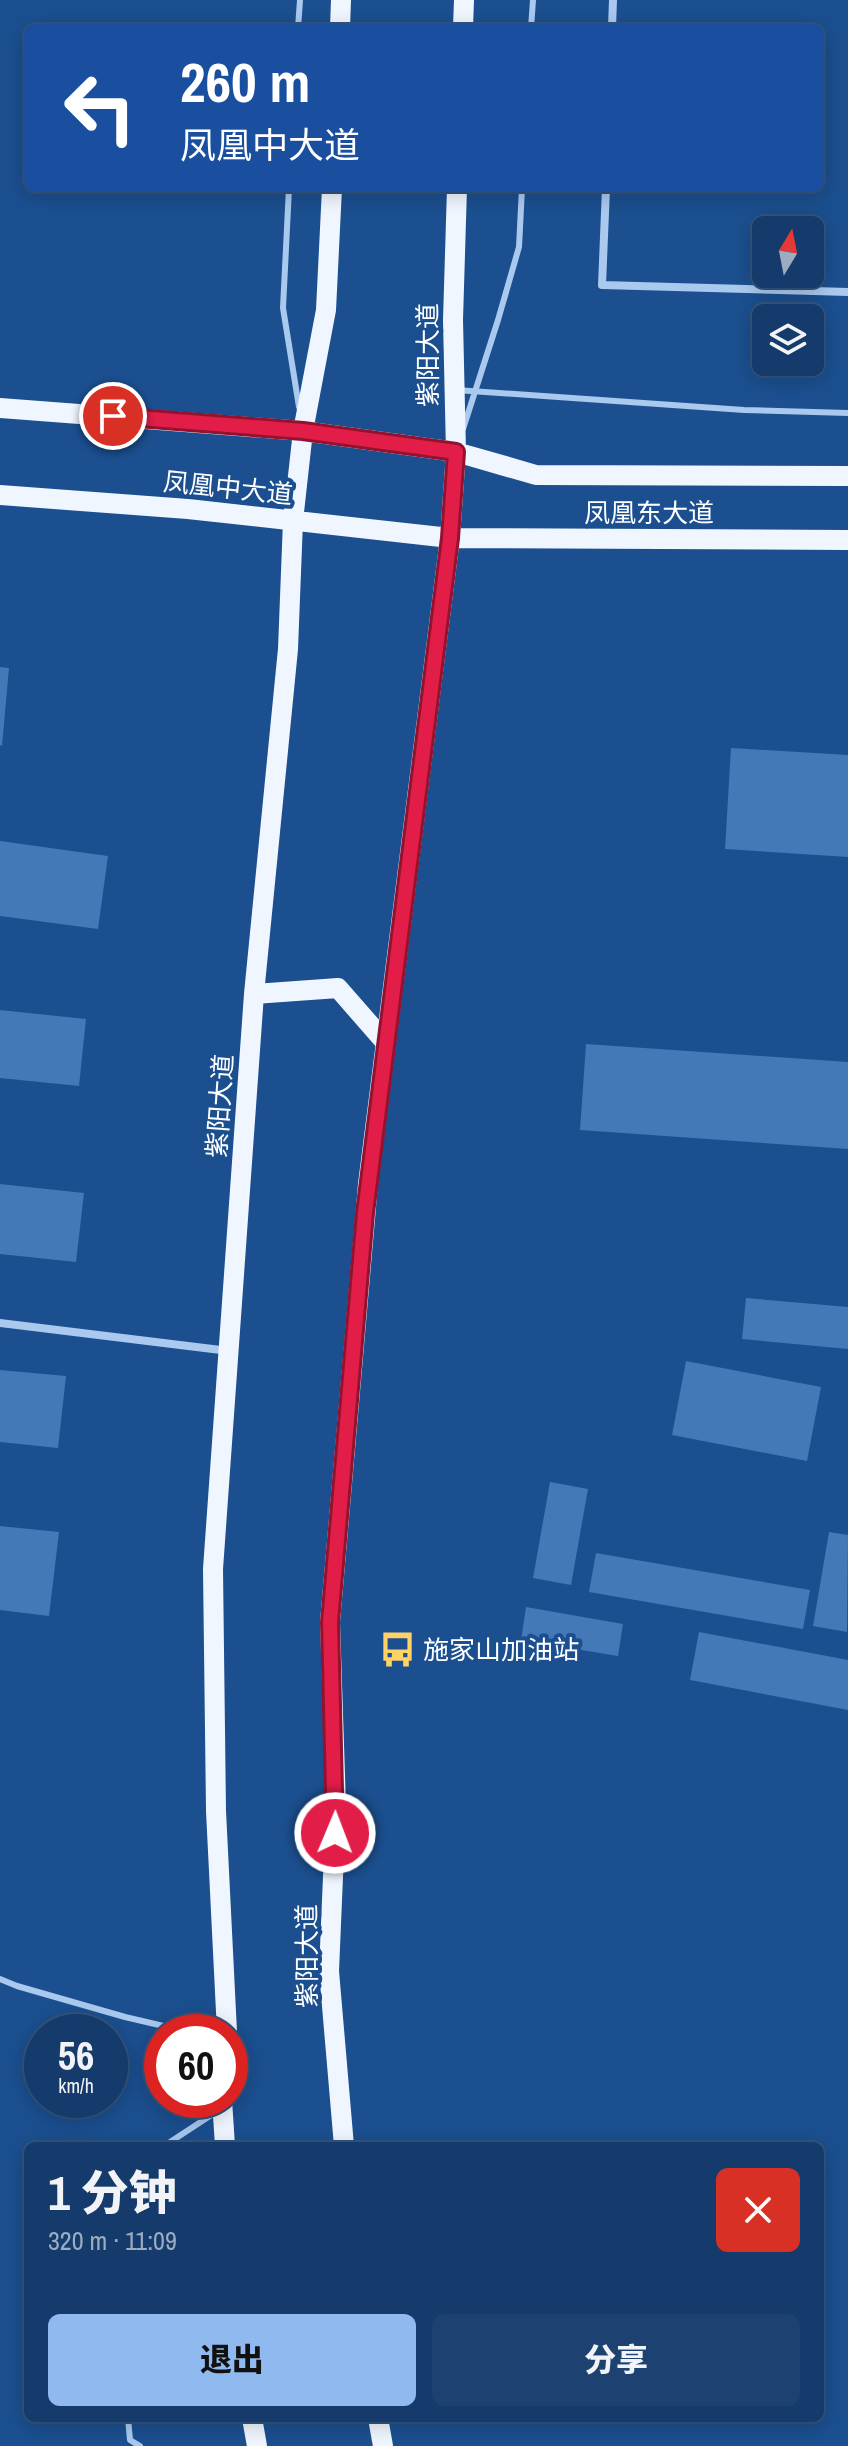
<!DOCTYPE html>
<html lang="zh">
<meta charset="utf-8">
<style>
body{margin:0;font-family:"Archivo Narrow","Noto Sans SC",sans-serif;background:#1d4271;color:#f1f3f6;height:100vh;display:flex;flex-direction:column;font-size:30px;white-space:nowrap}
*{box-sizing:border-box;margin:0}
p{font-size:26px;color:#9dadc1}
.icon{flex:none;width:44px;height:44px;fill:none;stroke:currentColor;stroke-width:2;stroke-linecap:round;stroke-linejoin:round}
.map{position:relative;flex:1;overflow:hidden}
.sheet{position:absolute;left:24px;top:2142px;width:800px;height:280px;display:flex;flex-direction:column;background:#143b6b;border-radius:12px;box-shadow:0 4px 20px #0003,0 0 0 2px #33557e}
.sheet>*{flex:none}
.banner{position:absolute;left:24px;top:24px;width:800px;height:168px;border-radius:12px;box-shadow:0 4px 20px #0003,0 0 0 2px #33557e;background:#1a4fa0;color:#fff;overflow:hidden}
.needle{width:52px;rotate:10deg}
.tools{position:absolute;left:752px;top:216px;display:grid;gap:16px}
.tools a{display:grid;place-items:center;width:72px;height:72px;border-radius:12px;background:#143b6b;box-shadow:0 4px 20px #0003,0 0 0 2px #33557e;font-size:40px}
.speed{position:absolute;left:24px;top:2014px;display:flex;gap:16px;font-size:40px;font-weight:700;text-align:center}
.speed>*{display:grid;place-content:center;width:104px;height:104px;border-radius:50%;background:#143b6b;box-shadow:0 4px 20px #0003,0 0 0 2px #33557e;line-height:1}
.speed small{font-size:20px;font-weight:400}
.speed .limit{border:12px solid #d22;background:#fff;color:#111}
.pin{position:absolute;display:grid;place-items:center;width:68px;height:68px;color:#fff;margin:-34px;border:4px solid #fff;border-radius:50%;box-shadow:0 2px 8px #0007}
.me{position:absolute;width:88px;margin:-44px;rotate:1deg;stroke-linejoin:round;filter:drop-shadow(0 0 6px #0008)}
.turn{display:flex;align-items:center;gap:28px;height:168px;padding:0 24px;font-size:36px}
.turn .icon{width:104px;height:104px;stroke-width:2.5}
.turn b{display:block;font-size:56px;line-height:68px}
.round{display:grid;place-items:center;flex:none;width:84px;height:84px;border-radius:12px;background:#1d4271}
.headline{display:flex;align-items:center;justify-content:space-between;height:136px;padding:0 24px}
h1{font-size:48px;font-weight:800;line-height:60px}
.primary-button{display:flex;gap:16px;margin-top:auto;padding:16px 24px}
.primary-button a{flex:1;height:92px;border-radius:12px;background:#90b9f0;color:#111;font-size:32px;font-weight:800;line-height:92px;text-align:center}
.primary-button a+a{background:#1d4271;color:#f1f3f6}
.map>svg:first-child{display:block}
.building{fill:#4478b7}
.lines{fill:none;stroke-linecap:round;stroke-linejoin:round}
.service{stroke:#a9c9ee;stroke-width:6}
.minor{stroke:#a9c9ee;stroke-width:8}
.primary{stroke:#f0f6ff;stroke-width:20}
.route-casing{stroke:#92132f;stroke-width:20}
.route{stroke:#e11d48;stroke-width:14}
.labels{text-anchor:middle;stroke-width:8;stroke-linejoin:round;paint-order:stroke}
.street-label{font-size:26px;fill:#fff;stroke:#1b4f8f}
.poi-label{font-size:26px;fill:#fff;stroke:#1b4f8f;text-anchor:start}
</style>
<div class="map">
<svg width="848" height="2446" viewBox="0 0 848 2446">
<rect width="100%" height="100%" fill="#1b4f8f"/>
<!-- building -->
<path class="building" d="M 0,667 L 9,668 L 2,746 L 0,745 Z
M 731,748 L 848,755 L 848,857 L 725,849 Z
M 0,841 L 108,856 L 98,929 L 0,916 Z
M 0,1010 L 86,1019 L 79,1086 L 0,1078 Z
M 586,1044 L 848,1062 L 848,1149 L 580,1130 Z
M 0,1184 L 84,1193 L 76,1262 L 0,1254 Z
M 746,1298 L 848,1307 L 848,1349 L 742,1339 Z
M 686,1361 L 821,1387 L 807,1461 L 672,1435 Z
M 0,1370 L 66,1376 L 58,1448 L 0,1442 Z
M 550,1482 L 588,1489 L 571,1585 L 533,1578 Z
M 0,1526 L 59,1532 L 49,1616 L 0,1610 Z
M 829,1532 L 848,1535 L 847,1632 L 813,1626 Z
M 596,1553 L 810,1590 L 803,1629 L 589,1592 Z
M 526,1607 L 623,1624 L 618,1656 L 521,1640 Z
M 699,1632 L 848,1660 L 848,1710 L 690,1680 Z"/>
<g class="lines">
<!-- service -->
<path class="service" d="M 298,28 L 300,0
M 531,28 L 533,0
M 289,188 L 283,308 L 299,407
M 456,390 L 744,410 L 848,413
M 463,429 L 498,320 L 519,247 L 522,188
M 0,1979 L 17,1986 L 125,2017 L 189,2032
M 164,2146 L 219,2110
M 128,2418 L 130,2440 L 140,2446"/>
<!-- minor -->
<path class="minor" d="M 612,28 L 613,0
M 606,188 L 602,285 L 848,292
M 0,1323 L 229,1351"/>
<!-- primary -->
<path class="primary" d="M 340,28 L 341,0
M 463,28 L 464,0
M 0,408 L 303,431 L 456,452 L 536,475 L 848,476
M 0,495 L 188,509 L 450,538 L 848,540
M 254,994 L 338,988 L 386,1043
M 227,2032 L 216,1811 L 213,1569 L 254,994 L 288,649 L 293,521 L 303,431 L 326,310 L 332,188
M 222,2100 L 225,2146
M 344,2146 L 329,1971 L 336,1806 L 330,1622 L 368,1184 L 450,538 L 456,452 L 453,320 L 457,188
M 252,2418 L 257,2446
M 378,2418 L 383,2446"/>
</g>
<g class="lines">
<defs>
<path id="route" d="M 113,416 L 303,431 L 456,452 L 450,538 L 365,1213 L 330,1622 L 335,1833"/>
</defs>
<!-- route casing -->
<use href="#route" class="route-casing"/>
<!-- route -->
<use href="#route" class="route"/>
</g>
<!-- icons -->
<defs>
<symbol id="bus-bare" viewBox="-9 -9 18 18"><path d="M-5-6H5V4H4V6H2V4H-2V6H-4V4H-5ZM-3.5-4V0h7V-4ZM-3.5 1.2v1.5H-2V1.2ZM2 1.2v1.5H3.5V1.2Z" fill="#ffd166" stroke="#1b4f8f" stroke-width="2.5" paint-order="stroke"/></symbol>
</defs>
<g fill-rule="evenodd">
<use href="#bus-bare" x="372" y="1624" width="51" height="51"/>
</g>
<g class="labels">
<!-- street labels -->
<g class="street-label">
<text transform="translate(428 355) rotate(-90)" y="9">紫阳大道</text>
<text transform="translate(228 488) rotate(6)" y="9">凤凰中大道</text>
<text x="649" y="522">凤凰东大道</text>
<text transform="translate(220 1106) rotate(-86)" y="9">紫阳大道</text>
<text transform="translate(307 1956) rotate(-90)" y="9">紫阳大道</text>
</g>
<!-- poi labels -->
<g class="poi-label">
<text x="423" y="1659">施家山加油站</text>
</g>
</g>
</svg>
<div class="tools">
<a><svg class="needle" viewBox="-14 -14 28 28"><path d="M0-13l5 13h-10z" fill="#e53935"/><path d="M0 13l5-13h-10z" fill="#9dadc1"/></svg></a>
<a><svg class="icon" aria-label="layers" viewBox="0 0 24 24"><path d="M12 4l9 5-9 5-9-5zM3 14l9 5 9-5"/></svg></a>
</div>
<div class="speed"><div>56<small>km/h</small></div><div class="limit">60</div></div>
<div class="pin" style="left:113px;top:416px;background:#d93025"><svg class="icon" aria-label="arrive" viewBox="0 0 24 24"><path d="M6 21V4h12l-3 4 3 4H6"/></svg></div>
<svg class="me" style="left:335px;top:1833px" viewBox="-20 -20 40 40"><circle r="17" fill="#e11d48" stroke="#fff" stroke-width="3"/><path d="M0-11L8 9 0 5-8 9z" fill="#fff"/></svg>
<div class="banner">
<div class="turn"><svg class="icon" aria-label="left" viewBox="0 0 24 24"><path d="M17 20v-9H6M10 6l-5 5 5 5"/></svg><div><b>260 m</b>凤凰中大道</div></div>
</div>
<section class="sheet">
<div class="headline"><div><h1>1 分钟</h1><p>320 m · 11:09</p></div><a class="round" style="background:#d93025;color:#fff"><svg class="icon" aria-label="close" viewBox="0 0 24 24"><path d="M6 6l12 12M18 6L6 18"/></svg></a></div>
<div class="primary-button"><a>退出</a><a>分享</a></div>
</section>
</div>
